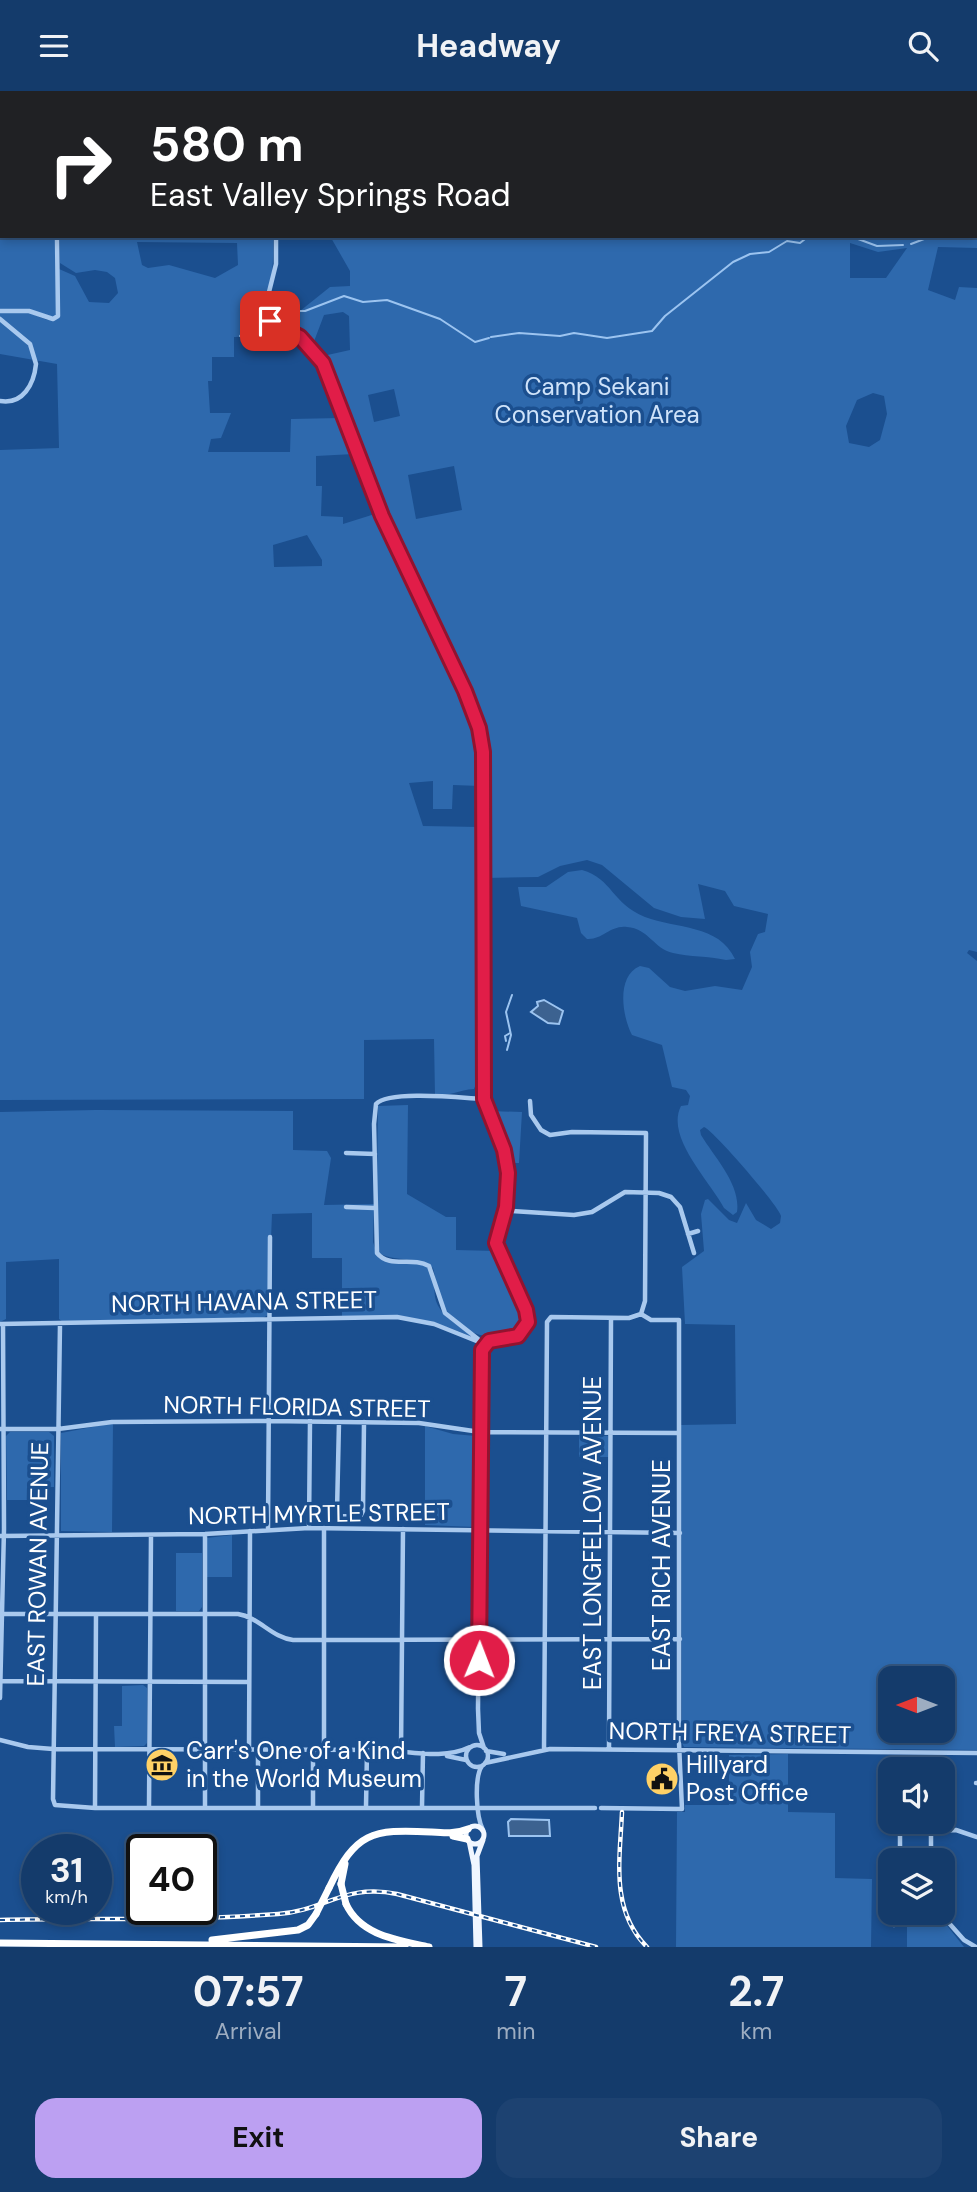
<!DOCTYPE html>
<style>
body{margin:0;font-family:"DM Sans",sans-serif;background:#1d4271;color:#f1f3f6;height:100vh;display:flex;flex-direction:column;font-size:26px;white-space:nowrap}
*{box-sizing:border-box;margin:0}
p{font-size:23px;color:#9dadc1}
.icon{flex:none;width:38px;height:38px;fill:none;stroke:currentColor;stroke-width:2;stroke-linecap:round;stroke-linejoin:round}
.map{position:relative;height:1856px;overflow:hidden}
.sheet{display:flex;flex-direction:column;background:#143b6b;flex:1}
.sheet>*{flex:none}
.top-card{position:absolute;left:0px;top:0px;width:978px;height:147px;box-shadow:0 4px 10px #0003,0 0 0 2px #33557e;background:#202124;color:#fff;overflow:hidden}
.needle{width:46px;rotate:270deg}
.controls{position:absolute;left:878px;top:1575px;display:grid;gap:14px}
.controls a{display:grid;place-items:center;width:77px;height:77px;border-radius:14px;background:#143b6b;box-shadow:0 4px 10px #0003,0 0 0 2px #33557e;font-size:35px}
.speed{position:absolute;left:21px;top:1743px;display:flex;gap:14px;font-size:35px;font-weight:700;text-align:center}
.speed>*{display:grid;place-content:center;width:91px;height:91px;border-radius:50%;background:#143b6b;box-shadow:0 4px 10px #0003,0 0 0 2px #33557e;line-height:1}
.speed small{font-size:18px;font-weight:400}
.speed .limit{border:4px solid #111;border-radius:10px;background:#fff;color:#111}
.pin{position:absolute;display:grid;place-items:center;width:60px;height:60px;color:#fff;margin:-30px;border-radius:14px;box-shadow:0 4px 10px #0006}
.me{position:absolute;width:77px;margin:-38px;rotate:1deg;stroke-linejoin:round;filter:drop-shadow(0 0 5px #0008)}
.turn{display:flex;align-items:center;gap:24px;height:147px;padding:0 35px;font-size:32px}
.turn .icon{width:91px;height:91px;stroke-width:2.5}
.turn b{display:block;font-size:49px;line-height:60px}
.eta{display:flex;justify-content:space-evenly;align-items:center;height:119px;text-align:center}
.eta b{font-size:42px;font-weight:700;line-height:49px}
.action{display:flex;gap:14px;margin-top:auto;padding:14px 35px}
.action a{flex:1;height:80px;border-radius:21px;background:#bca0f2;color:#111;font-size:28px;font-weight:700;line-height:80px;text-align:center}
.action a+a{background:#1d4271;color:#f1f3f6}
header{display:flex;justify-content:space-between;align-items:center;height:91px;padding:0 35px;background:#143b6b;font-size:32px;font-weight:700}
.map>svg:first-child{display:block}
.green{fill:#2e69ad;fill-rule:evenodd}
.water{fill:#3c6290;stroke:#9cc4f0;stroke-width:2}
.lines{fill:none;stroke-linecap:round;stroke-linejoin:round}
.stream{stroke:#9cc4f0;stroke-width:2}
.minor{stroke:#a9c9ee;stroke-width:4.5}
.major{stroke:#f0f6ff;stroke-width:5}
.highway{stroke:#fff;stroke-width:7}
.rail-casing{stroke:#fff;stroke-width:4.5}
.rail{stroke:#1b4f8f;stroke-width:2;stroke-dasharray:5;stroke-linecap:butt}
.highway-bridge{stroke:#fff;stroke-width:7}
.route-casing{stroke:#92132f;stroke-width:18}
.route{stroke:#e11d48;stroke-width:12}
.labels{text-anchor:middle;stroke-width:7;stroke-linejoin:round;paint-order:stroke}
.park-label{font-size:24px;fill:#cfe3fa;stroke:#1b4f8f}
.street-label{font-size:24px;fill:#fff;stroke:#1b4f8f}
.poi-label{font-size:24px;fill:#fff;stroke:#1b4f8f;text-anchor:start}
</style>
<header><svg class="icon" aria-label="menu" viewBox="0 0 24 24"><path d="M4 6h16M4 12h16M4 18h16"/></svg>Headway<svg class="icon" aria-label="search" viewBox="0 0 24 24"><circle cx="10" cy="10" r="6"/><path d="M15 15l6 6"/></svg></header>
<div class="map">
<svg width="977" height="1856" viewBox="0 0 977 1856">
<rect width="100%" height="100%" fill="#1b4f8f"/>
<!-- green -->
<path class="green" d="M 452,0 L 800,0 L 800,2 L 450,2 Z
M 0,118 L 2,145 L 56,145 L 57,223 L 53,227 L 30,219 L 0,218 Z
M 977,130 L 977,157 L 938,156 L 928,199 L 955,209 L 959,196 L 977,197 L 977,861 L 969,859 L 967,862 L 977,870 L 977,1659 L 684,1656 L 682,1652 L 681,1334 L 736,1333 L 735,1234 L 685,1233 L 682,1176 L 704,1160 L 701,1123 L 705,1109 L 708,1108 L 729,1129 L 737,1132 L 746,1112 L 756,1129 L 771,1138 L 780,1132 L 781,1125 C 778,1114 713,1039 704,1036 L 700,1039 L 701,1044 C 715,1067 741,1094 737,1121 L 733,1124 L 724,1117 C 710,1090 665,1046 681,1015 L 688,1014 L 690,1005 L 686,999 L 672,996 L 662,954 L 632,944 C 622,925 616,885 640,875 L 649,877 L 670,896 L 685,900 L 715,895 L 742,899 L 752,876 L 750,861 L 758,843 L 765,841 L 768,823 L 734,815 L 725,800 L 698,793 L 705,828 L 681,826 L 654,817 L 602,774 L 587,769 L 560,775 L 538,786 L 485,787 L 486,663 L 474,615 L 398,453 L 323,265 L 350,259 L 349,225 L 343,221 L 324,224 L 313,253 L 270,226 L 269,213 L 274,202 L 283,202 L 289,220 L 300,220 L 330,196 L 350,195 L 350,180 L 330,145 L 944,147 L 976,145 ZM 850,152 L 878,161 L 907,157 L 886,187 L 850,187 ZM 394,298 L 400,325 L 374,331 L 368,304 ZM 873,302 L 884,305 L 887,323 L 880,349 L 869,356 L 849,352 L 846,335 L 857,309 ZM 454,375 L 462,419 L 416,428 L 408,384 ZM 891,1587 L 943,1587 L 943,1640 L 891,1640 Z
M 60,145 L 273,145 C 273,162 274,180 269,196 C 266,207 256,216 262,228 C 266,236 278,241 285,245 L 234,246 L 234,266 L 212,266 L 212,290 L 208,290 L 210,322 L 231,322 L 221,347 L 211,348 L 208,361 L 290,361 L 291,328 L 340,327 L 354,363 L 316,365 L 316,395 L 322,395 L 321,425 L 343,426 L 343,433 L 378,422 L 476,637 L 480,661 L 480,695 L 453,694 L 452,718 L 433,718 L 433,690 L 409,692 L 423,735 L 479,736 L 476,792 L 476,993 L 474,998 C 459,999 449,1005 435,1005 L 434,948 L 364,949 L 364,1008 L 0,1009 L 0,359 L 59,357 L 57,273 L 0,263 L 0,222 L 30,222 L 47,229 L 59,226 L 59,178 L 75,185 L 89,211 L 109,212 L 118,202 L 115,187 L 107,181 L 95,179 L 76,182 L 60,172 ZM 137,151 L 237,152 L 238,174 L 215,187 L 169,174 L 148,177 L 142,174 ZM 307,444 L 322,469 L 322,475 L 274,476 L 273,454 Z
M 582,779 C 613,788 611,812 645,826 C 676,838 719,833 735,868 L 726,869 C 708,865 690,866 673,862 C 654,858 648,837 627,836 C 610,834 603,849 587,848 L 581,842 L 577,827 L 521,815 L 518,796 L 546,796 L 568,781 Z
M 408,1014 L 407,1103 L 446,1126 L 456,1126 L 456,1159 L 496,1160 L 527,1229 L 518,1244 C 490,1250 462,1244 445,1219 C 436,1207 437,1190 433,1177 C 417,1164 397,1172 379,1162 L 376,1156 L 378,1015 Z
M 96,1019 L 293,1020 L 293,1059 L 327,1060 L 331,1067 L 324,1114 L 374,1113 L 373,1151 L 378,1166 C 393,1178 417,1164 429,1178 C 436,1186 433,1200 436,1210 C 443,1229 462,1235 474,1247 C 424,1224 395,1225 342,1225 L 342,1167 L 312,1167 L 312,1122 L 272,1123 L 268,1224 L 263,1227 L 63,1231 L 59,1228 L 59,1168 L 6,1171 L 6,1228 L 0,1231 L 0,1021 Z
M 489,1020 L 522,1021 L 519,1072 L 509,1072 L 507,1059 Z
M 113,1332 L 112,1441 L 61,1440 L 61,1342 Z
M 425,1335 L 453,1343 L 476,1345 L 476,1436 L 425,1434 Z
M 10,1341 L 49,1341 L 54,1345 L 54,1396 L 32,1396 L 32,1409 L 7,1409 L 6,1345 Z
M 579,1344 L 608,1345 L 608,1366 L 579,1366 Z
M 232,1444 L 232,1486 L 207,1486 L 207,1447 Z
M 176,1462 L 202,1462 L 202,1516 L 199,1520 L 176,1520 Z
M 122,1595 L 143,1594 L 147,1597 L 147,1652 L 144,1655 L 115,1656 L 114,1635 L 122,1635 Z
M 788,1663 L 788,1721 L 835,1722 L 835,1787 L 872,1788 L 871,1856 L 676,1856 L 677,1721 L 685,1721 L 685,1714 L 729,1714 L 729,1664 Z
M 907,1822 L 937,1822 L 964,1856 L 907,1856 Z"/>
<!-- water -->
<path class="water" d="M 544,909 L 563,920 L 559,933 L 548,932 L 531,921 L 538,915 L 537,911 Z
M 511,1728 L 549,1729 L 550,1745 L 509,1745 L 508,1731 Z"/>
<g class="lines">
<!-- stream -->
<path class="stream" d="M 976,99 L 977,99
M 850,145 L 877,155 L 903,154
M 911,153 L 932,145
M 274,220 L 305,220 L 344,205 L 363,211 L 387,209 L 440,228 L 475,251 L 489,247
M 240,245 L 262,224
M 491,246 L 519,242 L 560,245 L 574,242 L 607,247 L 652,240 L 665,225 L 733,171 L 750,163 L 769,161 L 787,150 L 800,152 L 809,145
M 506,950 L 505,945 L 510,942
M 507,959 L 511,944 L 506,921 L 512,904"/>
<!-- minor -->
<path class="minor" d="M 57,0 L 57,2
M 276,0 L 276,2
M 276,145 L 276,173 L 265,217 C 270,239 306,243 321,269 C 331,285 335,306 342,324 C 355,357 368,390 382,422 C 415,501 467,577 483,661 L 484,1008 L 504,1059 L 508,1082 L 506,1116 L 496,1152 L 528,1228 C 525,1255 501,1243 484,1253
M 0,220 L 29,220 L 53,228 L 58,225 L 57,145
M 0,228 L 30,253 L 36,273 C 34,293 23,314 0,310
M 530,1010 L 531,1024 L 541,1039 L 550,1044 L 572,1041 L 646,1042 L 645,1210 L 641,1223
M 346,1062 L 375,1063
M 346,1116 L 375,1117
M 512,1120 L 574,1124 L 592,1121 L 625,1101 L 659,1102 L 671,1106 L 680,1116 L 694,1162
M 688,1143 L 698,1140
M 0,1233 L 397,1226 L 434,1233 L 484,1253
M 60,1233 L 53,1708 L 55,1714 L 95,1717 L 595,1717
M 478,1248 L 445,1222 L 429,1175 C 412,1165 390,1178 377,1162 L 374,1033 L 376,1013 C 389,999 463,1007 484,1008
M 484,1253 L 481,1274 L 478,1618 L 479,1642 L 484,1657
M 339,1331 L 337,1420 L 340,1425 L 360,1426 L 363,1420 L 364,1331
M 0,1338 L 58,1338 L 112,1331 L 269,1330 L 419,1332 L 480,1341 L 678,1342
M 268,1437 L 270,1146
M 309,1437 L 310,1330
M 205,1443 L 205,1716
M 0,1445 L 205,1443 L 309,1437 L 680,1442
M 0,1523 L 238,1523 C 259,1526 272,1547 293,1549 L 680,1548
M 0,1590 L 249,1591
M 0,1607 L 4,1438 L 3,1233
M 0,1649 L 28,1656 L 53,1658 L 382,1659 C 411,1660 443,1669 470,1656
M466 1665a11 11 0 1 1 22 0a11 11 0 1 1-22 0Z
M 544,1658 L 547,1231 L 551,1226 L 629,1227 L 641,1223
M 609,1658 L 611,1227
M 249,1659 L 250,1440
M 324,1659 L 324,1437
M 486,1660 L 504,1663
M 401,1661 L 403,1438
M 899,1662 L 899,1678
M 447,1665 L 466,1669
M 485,1672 L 550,1658 L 977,1662
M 482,1675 C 474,1686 476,1726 483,1739
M 931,1678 L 931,1662
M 976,1692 L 977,1692
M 149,1716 L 151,1444
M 258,1716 L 258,1659
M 313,1716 L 313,1659
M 366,1716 L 367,1659
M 422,1716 L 423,1662
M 95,1717 L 96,1523
M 601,1717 L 682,1718 L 679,1652 L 679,1229 L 651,1229 L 641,1223
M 900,1731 L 900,1769
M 931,1740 L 956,1739 L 977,1746
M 931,1769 L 931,1731
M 940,1822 L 964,1849 L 976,1856
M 894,1834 L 896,1822"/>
<!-- major -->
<path class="major" d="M 939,0 L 940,2
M 976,59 L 977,59
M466 1744a9 9 0 1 1 18 0a9 9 0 1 1-18 0Z
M 469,1750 L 474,1774 L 476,1856
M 480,1856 L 477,1765 L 483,1749"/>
<!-- highway -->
<path class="highway" d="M 453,1745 L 467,1748
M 341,1793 L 345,1773
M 329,1797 C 356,1741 371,1738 431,1741 C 444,1742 456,1743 468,1738
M 346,1813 C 361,1845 398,1849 429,1856
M 212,1849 L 298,1839 L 308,1834 L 316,1823
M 0,1852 L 405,1856"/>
<defs>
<path id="rail" d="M 622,1721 C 620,1768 610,1819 647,1856
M 0,1829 C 92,1827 186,1830 278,1823 C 324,1820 345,1792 397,1803 L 596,1856"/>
</defs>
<!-- rail casing -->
<use href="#rail" class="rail-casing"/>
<!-- rail -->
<use href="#rail" class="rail"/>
<!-- highway-bridge -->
<path class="highway-bridge" d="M 341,1793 L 346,1813
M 316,1823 L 329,1797"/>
</g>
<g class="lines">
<defs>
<path id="route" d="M 270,230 L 300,246 L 323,272 L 382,425 L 465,600 L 479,637 L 483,661 L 484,1008 L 504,1059 L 508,1082 L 506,1116 L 496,1152 L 526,1219 L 528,1231 L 518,1245 L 489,1250 L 482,1259 L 479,1569"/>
</defs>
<!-- route casing -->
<use href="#route" class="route-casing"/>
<!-- route -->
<use href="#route" class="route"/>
</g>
<!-- icons -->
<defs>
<symbol id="museum-disc" viewBox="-11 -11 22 22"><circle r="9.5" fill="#ffd166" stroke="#1b4f8f"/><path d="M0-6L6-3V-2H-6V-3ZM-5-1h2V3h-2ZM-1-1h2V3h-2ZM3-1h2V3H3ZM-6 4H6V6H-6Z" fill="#111"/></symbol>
<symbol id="civic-disc" viewBox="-11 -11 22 22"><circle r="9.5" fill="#ffd166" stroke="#1b4f8f"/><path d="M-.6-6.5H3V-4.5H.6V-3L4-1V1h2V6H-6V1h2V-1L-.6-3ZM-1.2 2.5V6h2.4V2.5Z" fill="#111"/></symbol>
</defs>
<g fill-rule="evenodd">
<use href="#museum-disc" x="143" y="1655" width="38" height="38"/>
<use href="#civic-disc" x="643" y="1669" width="38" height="38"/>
</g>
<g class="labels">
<!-- park labels -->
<g class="park-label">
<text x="597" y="304">Camp Sekani<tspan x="597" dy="28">Conservation Area</tspan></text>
</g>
<!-- street labels -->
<g class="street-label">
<text transform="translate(244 1211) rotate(-1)" y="8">NORTH HAVANA STREET</text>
<text transform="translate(297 1316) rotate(1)" y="8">NORTH FLORIDA STREET</text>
<text transform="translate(319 1423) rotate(-1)" y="8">NORTH MYRTLE STREET</text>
<text transform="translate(593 1442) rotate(-90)" y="8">EAST LONGFELLOW AVENUE</text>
<text transform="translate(38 1473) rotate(-89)" y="8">EAST ROWAN AVENUE</text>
<text transform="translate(662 1474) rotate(-90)" y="8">EAST RICH AVENUE</text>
<text transform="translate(730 1642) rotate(1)" y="8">NORTH FREYA STREET</text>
</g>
<!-- poi labels -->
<g class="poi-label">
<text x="186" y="1668">Carr's One of a Kind<tspan x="186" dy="28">in the World Museum</tspan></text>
<text x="686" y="1682">Hillyard<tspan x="686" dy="28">Post Office</tspan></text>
</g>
</g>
</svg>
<div class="controls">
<a><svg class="needle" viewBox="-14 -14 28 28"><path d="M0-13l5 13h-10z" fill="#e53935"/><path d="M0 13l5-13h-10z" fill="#9dadc1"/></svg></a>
<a><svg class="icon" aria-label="sound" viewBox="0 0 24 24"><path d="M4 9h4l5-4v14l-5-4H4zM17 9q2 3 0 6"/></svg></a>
<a><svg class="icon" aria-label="layers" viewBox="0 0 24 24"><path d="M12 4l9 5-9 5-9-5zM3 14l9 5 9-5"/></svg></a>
</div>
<div class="speed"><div>31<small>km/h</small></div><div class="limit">40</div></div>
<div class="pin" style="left:270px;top:230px;background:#d93025"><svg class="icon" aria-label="arrive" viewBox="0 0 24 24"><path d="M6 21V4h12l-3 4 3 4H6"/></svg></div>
<svg class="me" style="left:479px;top:1569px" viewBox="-20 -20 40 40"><circle r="17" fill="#e11d48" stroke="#fff" stroke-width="3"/><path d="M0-11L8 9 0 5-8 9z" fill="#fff"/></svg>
<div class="top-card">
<div class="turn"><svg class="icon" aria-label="right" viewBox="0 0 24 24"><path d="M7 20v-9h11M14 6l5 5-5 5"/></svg><div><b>580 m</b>East Valley Springs Road</div></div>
</div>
</div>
<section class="sheet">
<div class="eta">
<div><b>07:57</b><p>Arrival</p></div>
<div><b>7</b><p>min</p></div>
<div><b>2.7</b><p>km</p></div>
</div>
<div class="action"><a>Exit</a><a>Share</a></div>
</section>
